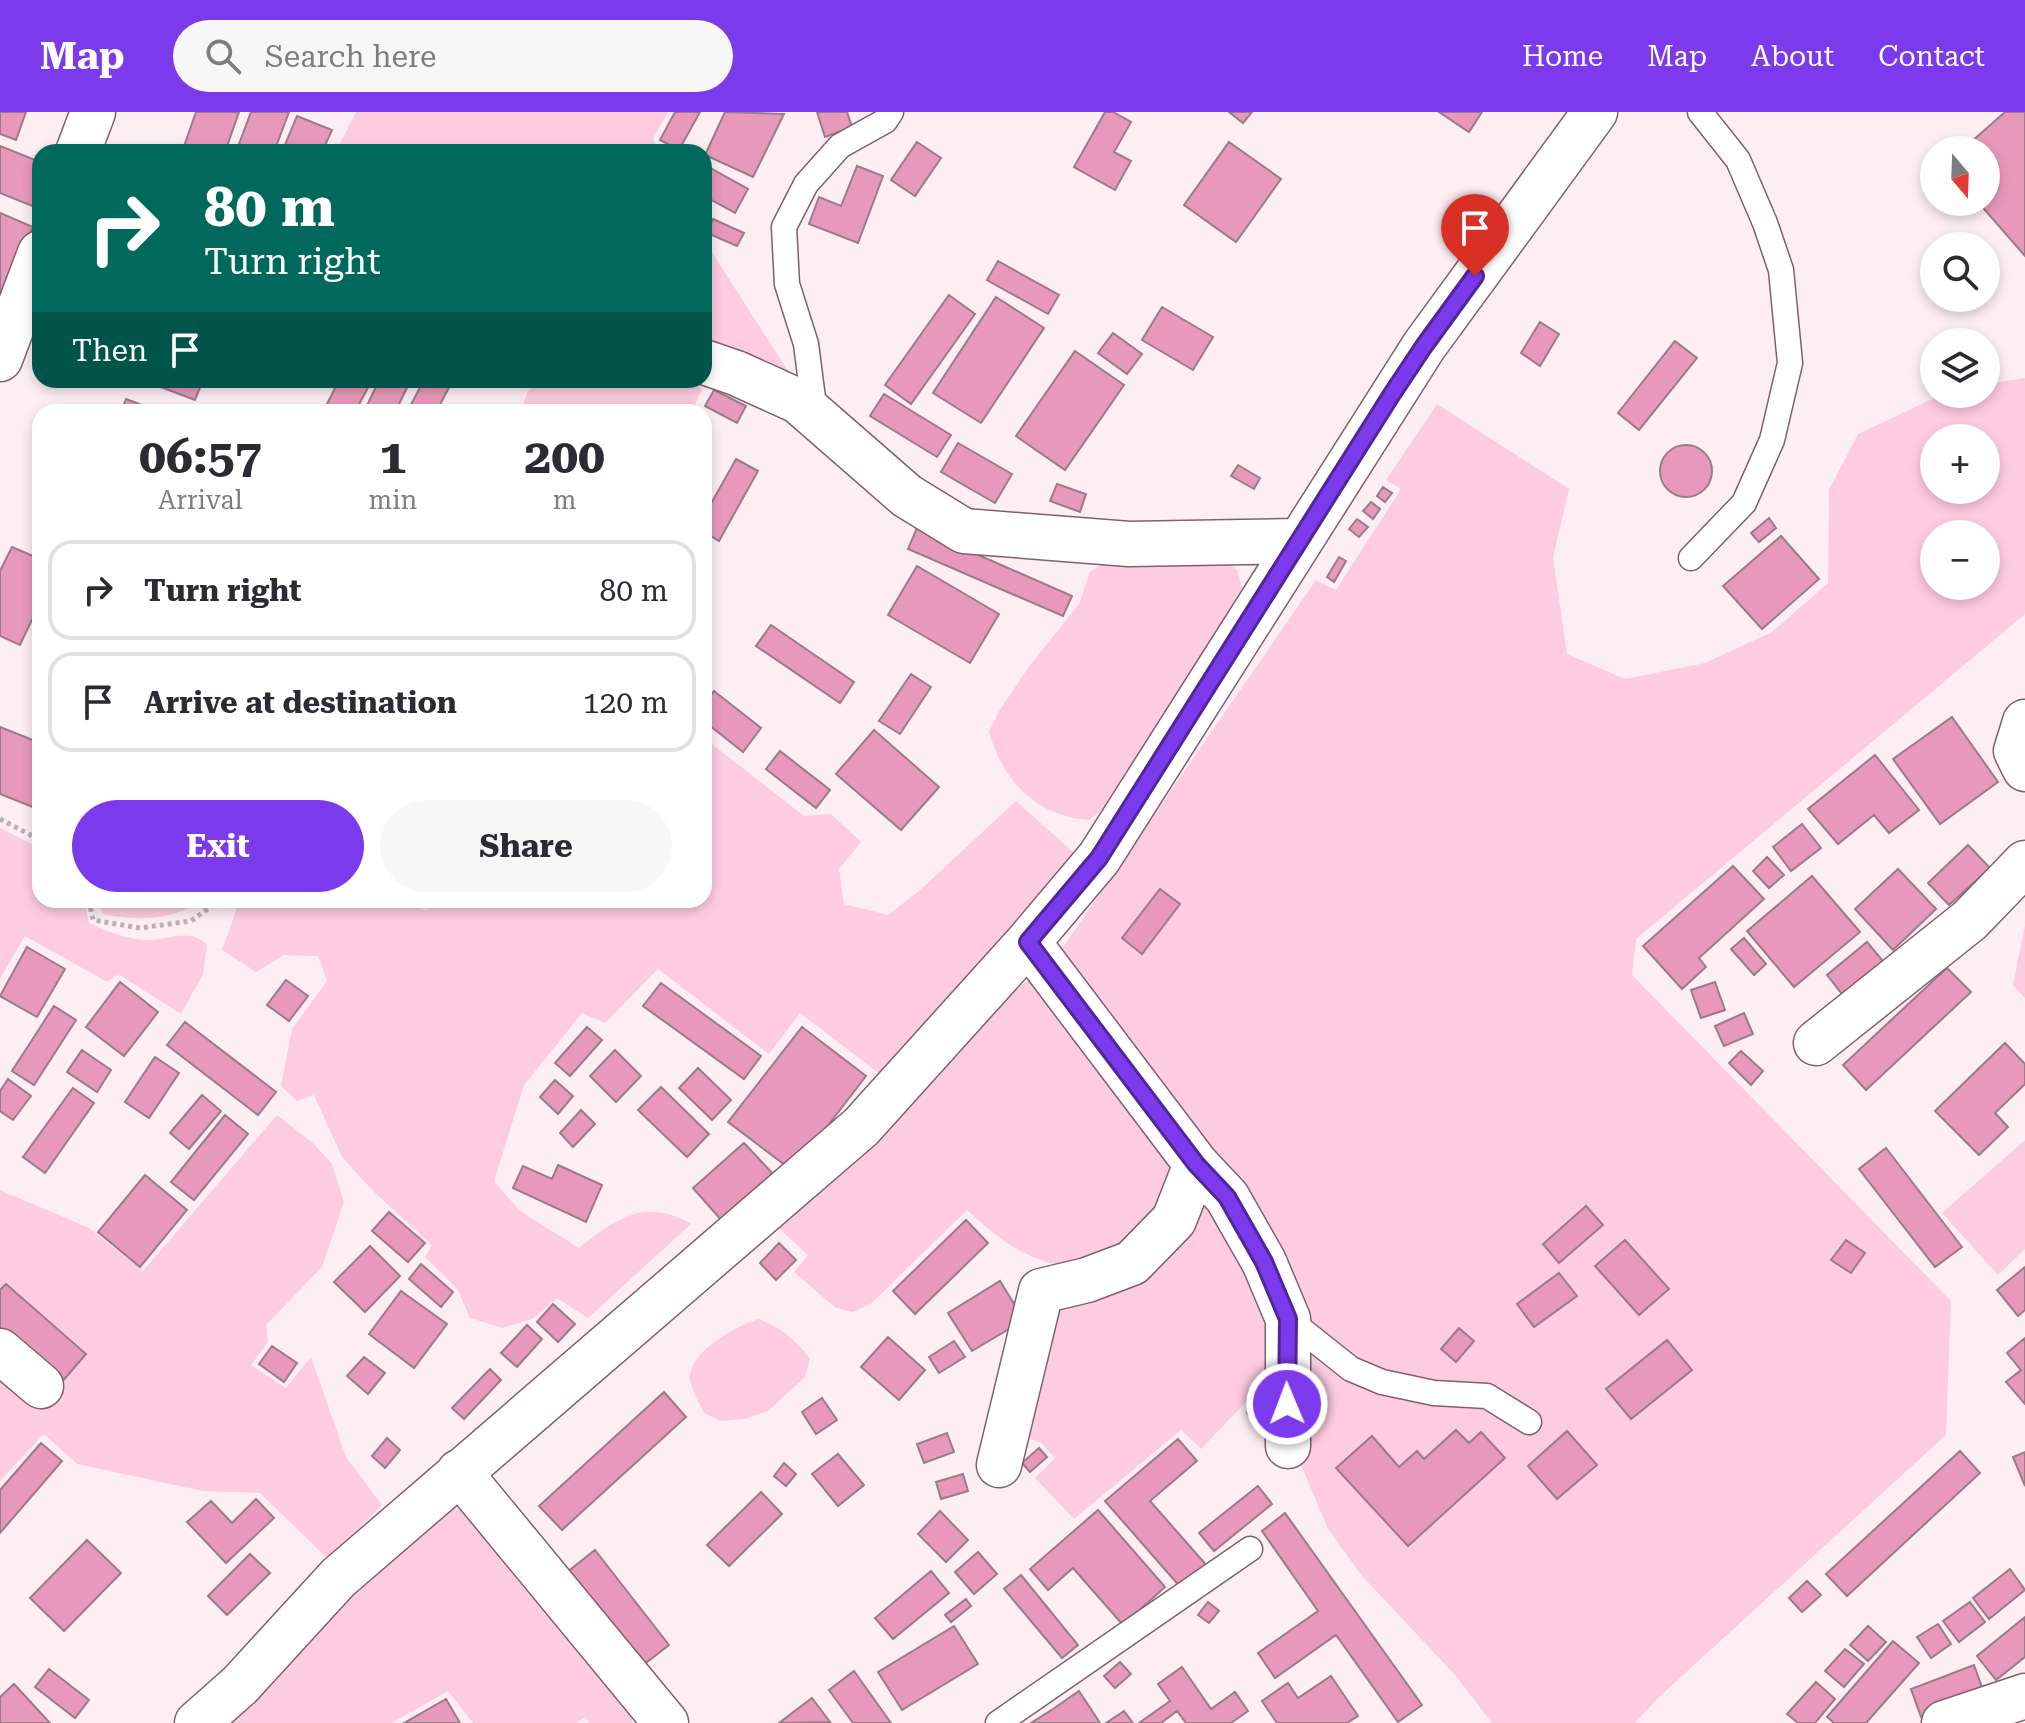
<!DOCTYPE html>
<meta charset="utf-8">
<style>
body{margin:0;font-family:"Roboto Serif",serif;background:#f7f7f7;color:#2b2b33;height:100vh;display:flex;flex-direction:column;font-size:30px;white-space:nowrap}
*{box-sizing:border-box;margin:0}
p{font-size:26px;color:#7c7c81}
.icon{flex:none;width:44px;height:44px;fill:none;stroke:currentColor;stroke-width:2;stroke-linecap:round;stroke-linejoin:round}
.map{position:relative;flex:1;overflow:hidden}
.sheet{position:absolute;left:32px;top:292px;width:680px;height:504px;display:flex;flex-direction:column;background:#fff;border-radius:24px;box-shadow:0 4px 12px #0003}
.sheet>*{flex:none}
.guide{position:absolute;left:32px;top:32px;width:680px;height:244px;border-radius:24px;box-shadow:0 4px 12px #0003;background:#00695c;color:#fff;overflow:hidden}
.needle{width:52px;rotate:161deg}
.buttons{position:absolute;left:1920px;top:24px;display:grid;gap:16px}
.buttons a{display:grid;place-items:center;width:80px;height:80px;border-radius:50%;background:#fff;box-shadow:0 4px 12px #0003;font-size:40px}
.pin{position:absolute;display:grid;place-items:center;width:68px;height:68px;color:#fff;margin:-82px -34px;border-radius:50% 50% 50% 0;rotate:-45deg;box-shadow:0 0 8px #0007}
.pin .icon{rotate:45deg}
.me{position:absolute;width:88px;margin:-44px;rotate:359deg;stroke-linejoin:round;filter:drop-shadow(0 0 6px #0008)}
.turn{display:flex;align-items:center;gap:28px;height:168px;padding:0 40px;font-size:36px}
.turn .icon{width:104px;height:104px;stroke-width:2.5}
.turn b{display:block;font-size:56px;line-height:68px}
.then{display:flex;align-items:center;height:76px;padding:0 40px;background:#0003;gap:16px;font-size:30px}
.eta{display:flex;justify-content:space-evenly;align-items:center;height:136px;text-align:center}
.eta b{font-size:48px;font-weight:700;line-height:56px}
.action{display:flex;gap:16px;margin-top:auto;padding:16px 40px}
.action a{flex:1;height:92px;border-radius:48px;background:#7c3aed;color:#fff;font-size:32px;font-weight:700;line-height:92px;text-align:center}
.action a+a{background:#f7f7f7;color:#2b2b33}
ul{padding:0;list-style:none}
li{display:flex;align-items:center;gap:24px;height:100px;margin:0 16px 12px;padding:0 24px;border:4px solid #e1e1e2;border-radius:24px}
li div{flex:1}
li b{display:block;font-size:30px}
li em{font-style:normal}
header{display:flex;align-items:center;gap:48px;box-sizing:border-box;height:112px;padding:0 40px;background:#7c3aed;color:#fff}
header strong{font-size:38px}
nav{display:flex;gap:44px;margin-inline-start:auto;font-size:28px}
.search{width:560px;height:72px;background:#f7f7f7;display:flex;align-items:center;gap:20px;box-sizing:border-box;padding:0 28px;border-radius:44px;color:#7c7c81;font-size:30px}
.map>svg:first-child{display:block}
.green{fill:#fdcce0;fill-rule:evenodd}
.building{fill:#e898ba;stroke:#9c7b89;stroke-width:2}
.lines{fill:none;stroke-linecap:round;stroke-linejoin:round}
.service-casing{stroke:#80606d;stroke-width:27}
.minor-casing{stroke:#80606d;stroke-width:47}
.path{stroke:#beafb5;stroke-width:5;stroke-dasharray:4 4;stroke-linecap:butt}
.service{stroke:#fff;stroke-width:24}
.minor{stroke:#fff;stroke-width:44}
.route-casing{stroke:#51269a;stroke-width:20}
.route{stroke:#7c3aed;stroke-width:14}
</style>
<header>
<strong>Map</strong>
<div class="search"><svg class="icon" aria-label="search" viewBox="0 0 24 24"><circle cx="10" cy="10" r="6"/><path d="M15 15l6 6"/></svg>Search here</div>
<nav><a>Home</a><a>Map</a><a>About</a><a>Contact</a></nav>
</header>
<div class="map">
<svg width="2025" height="1611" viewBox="0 0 2025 1611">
<rect width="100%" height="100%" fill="#fdeef4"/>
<!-- green -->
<path class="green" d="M 356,0 L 668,0 L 653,27 L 658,40 L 336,40 Z
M 704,128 L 792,265 L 704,233 Z
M 2025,266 L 2025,502 L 1636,827 L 1632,863 L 1951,1189 L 1946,1323 L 1658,1586 L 1635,1611 L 1492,1611 L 1456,1564 L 1362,1464 L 1328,1417 L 1288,1322 L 1293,1224 L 1057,844 L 1316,468 L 1336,478 L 1401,377 L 1386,368 L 1437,292 L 1569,377 L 1553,445 L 1567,542 L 1625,567 L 1705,551 L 1772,520 L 1828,471 L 1829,378 L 1858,322 L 1943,282 L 1986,282 L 1986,272 ZM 1934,326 L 1986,326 L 1986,378 L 1934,378 ZM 1934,422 L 1986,422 L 1986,474 L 1934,474 Z
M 542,268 L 690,268 L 702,277 L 694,295 L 677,300 L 520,300 L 528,279 Z
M 1223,446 L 1237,458 L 1242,476 L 1109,693 L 1089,708 C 1036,704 1003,669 989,620 L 999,599 L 1031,552 L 1079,492 L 1090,460 L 1108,448 Z
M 704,626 L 804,704 L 831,702 L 861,730 L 839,757 L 844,792 L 888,803 L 919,779 L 1016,689 L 1080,746 L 880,962 L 800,901 L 769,942 L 658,857 L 605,911 L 582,901 L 524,973 L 494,1069 L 520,1099 L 579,1136 C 616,1106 646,1086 691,1112 L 588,1206 L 557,1186 L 532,1207 L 502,1216 L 470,1206 L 458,1178 L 425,1145 L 432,1133 L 373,1079 L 342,1045 L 314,983 L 297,989 L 281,974 L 292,917 L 327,869 L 318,844 L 284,843 L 256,860 L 222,838 L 240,788 L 406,788 L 426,799 L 434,788 L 704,788 Z
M 0,716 L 40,736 L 40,788 L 84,788 L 89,811 C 109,821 129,828 151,828 C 171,827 191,816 207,833 L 203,862 L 181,902 L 118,862 L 107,870 L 25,824 L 0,867 Z
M 96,788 L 201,788 C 174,809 135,809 103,802 Z
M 2025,813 L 2025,886 L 2013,873 Z
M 1028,869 L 1041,870 L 1177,1045 L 1157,1111 L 1075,1158 C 1024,1146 1005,1133 967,1098 L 872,1191 L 853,1200 L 836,1196 L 794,1160 L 808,1143 L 775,1113 L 996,891 Z
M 277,1003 L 314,1032 L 332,1052 L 344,1090 L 322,1155 L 266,1213 L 268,1230 L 251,1253 L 286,1276 L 311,1245 L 346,1345 L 382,1393 L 328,1447 L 260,1381 L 203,1379 L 77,1352 L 44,1322 L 0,1369 L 0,1078 L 89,1116 L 143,1159 Z
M 2025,1028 L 2025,1137 L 1998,1163 L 1942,1101 Z
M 1201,1079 L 1266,1173 L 1274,1241 L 1266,1269 L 1201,1337 L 1181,1318 L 1074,1407 L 1035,1366 L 1055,1346 L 1040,1330 L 1018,1324 L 1054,1192 Z
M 758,1207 C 781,1215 795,1227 810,1247 L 805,1265 L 768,1299 L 744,1307 L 721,1309 L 704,1301 C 699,1291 691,1277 690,1266 C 689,1239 737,1214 758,1207 Z
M 450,1394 L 473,1402 L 633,1596 L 632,1611 L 590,1611 L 585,1605 L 576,1611 L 473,1611 L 448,1579 L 392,1611 L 231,1611 L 239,1596 L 395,1435 Z"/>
<!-- building -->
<path class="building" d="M 0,0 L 26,0 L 16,28 L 0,22 Z
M 196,0 L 239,0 L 225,40 L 182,40 Z
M 251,0 L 289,0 L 274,40 L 236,40 Z
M 675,0 L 700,0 L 679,38 L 660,28 Z
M 725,0 L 784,2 L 753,65 L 705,43 Z
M 817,0 L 847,0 L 852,15 L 825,25 Z
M 1105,0 L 1113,0 L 1131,10 L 1114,40 L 1131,49 L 1115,78 L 1074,55 Z
M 1229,0 L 1252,0 L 1243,11 Z
M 1439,0 L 1482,0 L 1469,20 Z
M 2005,0 L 2025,0 L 2025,144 L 1978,90 L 1986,90 L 1986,38 L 1962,38 Z
M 297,4 L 332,18 L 322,40 L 282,40 Z
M 917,30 L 941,46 L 915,84 L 891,68 Z
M 1229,30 L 1281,67 L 1236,130 L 1184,93 Z
M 0,34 L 40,50 L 40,97 L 0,81 Z
M 705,53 L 748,77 L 735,101 L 704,84 Z
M 857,54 L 883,64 L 858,131 L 809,112 L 819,85 L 841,94 Z
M 0,101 L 33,115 L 0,192 Z
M 713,107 L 744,121 L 737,134 L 707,121 Z
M 998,149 L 1059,183 L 1048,202 L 987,168 Z
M 949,183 L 975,202 L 911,292 L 885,273 Z
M 996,185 L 1044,216 L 981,311 L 933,281 Z
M 1162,195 L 1213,225 L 1193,258 L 1142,228 Z
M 1540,210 L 1559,222 L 1540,254 L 1521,241 Z
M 1113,221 L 1142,242 L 1127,262 L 1098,241 Z
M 1675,229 L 1697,246 L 1639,318 L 1618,301 Z
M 1075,239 L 1124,273 L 1065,358 L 1016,324 Z
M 142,268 L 203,268 L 195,288 Z
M 339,268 L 372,268 L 355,300 L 342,300 L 327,292 Z
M 379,268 L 411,268 L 395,300 L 364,300 Z
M 424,268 L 453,268 L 436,300 L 407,300 Z
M 714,278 L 746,294 L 737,311 L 705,294 Z
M 884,282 L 951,323 L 937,345 L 870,304 Z
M 126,287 L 160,300 L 121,300 Z
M 958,331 L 1012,362 L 995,391 L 941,360 Z
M1660 359a26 26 0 1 1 52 0a26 26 0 1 1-52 0Z
M 736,347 L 758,359 L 719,429 L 704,420 L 704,404 Z
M 1238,353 L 1260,366 L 1254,377 L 1231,364 Z
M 1057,372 L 1086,382 L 1080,400 L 1050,389 Z
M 1383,375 L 1392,381 L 1385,390 L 1377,384 Z
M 1371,390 L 1380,397 L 1373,407 L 1363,399 Z
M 1769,406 L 1776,416 L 1759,430 L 1751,421 Z
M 1357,407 L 1368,415 L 1359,425 L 1349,417 Z
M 917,416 L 1072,484 L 1063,504 L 908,437 Z
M 1781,424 L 1819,467 L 1762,517 L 1723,474 Z
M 12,435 L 40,447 L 40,491 L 20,533 L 0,524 L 0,459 Z
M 1339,445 L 1346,449 L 1334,470 L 1327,465 Z
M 917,454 L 999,502 L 970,551 L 888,503 Z
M 771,513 L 854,570 L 840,591 L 756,534 Z
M 911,562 L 931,575 L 900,622 L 879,609 Z
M 714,579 L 761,616 L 743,640 L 704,609 L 704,592 Z
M 1952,605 L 1998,670 L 1940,712 L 1893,647 Z
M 0,615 L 40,631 L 40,698 L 0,682 Z
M 874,618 L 939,675 L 901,718 L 836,662 Z
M 780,639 L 830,678 L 816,696 L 766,657 Z
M 1875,643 L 1919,698 L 1889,721 L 1874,703 L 1838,732 L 1808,697 Z
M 1802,712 L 1821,736 L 1791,759 L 1773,735 Z
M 1968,733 L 1990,756 L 1949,793 L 1928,771 Z
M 1767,745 L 1784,763 L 1769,776 L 1753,759 Z
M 1733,754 L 1764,787 L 1699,846 L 1706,855 L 1682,877 L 1643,834 Z
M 1898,757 L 1936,797 L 1893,838 L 1855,797 Z
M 1812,764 L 1860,820 L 1794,875 L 1747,819 Z
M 1160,777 L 1180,792 L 1142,842 L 1122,826 Z
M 1744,826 L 1766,852 L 1754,863 L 1731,837 Z
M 1867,830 L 1883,849 L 1842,882 L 1827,863 Z
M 27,835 L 65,857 L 37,905 L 0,884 Z
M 1947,856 L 1971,880 L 1866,978 L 1843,953 Z
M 286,868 L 308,884 L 289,909 L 267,893 Z
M 120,870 L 158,900 L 124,944 L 86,915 Z
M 1715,870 L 1725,898 L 1701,906 L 1691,878 Z
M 661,871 L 761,944 L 744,967 L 643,894 Z
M 54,894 L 76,908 L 34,973 L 12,959 Z
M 1744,901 L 1753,922 L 1724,934 L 1715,914 Z
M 185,910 L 276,980 L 258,1003 L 167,933 Z
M 587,915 L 602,928 L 570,964 L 555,951 Z
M 802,915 L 866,964 L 793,1059 L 728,1010 Z
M 2005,931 L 2025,952 L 2025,972 L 1995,1001 L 2008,1015 L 1979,1043 L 1935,999 Z
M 82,938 L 111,958 L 97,980 L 67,960 Z
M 615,938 L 641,964 L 616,990 L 590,964 Z
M 1741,939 L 1763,959 L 1751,973 L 1729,951 Z
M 155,945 L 179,961 L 149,1006 L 125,990 Z
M 698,956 L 731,988 L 712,1008 L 679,976 Z
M 8,967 L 31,984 L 13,1008 L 0,999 L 0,979 Z
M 555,968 L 573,984 L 558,1002 L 540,985 Z
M 661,975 L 709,1022 L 687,1045 L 638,998 Z
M 73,976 L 94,991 L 45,1061 L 23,1045 Z
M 202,983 L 221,999 L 189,1037 L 170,1021 Z
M 581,998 L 595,1012 L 573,1035 L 560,1021 Z
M 225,1003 L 248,1022 L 194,1088 L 171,1070 Z
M 744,1031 L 775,1064 L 723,1110 L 693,1076 Z
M 1886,1036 L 1962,1135 L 1935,1155 L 1859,1057 Z
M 558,1053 L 602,1073 L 586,1110 L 513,1076 L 523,1054 L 552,1067 Z
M 145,1063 L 187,1098 L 140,1155 L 98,1120 Z
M 1586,1094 L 1603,1113 L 1559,1151 L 1543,1132 Z
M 389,1100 L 425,1131 L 408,1150 L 372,1119 Z
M 966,1108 L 988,1131 L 915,1202 L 893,1179 Z
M 1625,1128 L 1669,1177 L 1639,1203 L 1595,1154 Z
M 1846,1128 L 1865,1141 L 1851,1161 L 1831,1148 Z
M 779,1131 L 796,1148 L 776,1168 L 760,1151 Z
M 370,1134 L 400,1164 L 365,1200 L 334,1170 Z
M 421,1152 L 453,1180 L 441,1195 L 409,1167 Z
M 2025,1155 L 2025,1198 L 2018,1204 L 1997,1178 Z
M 1559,1161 L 1577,1184 L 1534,1215 L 1517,1192 Z
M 1000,1169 L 1024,1208 L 972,1239 L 948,1201 Z
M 6,1172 L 86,1242 L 61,1271 L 0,1217 L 0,1178 Z
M 401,1179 L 447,1212 L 414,1256 L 369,1222 Z
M 553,1192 L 575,1212 L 558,1230 L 537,1210 Z
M 527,1213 L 542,1227 L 517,1255 L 501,1241 Z
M 1459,1216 L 1474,1229 L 1456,1250 L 1441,1237 Z
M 888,1225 L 925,1258 L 899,1288 L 861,1255 Z
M 2025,1226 L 2025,1292 L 2006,1270 L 2021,1258 L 2007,1241 Z
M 1667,1228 L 1692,1258 L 1631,1307 L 1606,1277 Z
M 954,1229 L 965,1245 L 939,1261 L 929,1245 Z
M 272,1234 L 297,1251 L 284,1270 L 259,1252 Z
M 364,1245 L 385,1261 L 368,1282 L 347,1264 Z
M 490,1257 L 501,1268 L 464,1307 L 452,1296 Z
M 664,1280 L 686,1305 L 562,1418 L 539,1394 Z
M 822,1286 L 837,1308 L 816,1322 L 802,1300 Z
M 1266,1288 L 1274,1299 L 1256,1312 L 1247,1301 Z
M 1456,1318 L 1469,1331 L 1481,1320 L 1505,1346 L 1408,1434 L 1336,1356 L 1372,1324 L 1399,1355 L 1417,1339 L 1424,1347 Z
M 1567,1319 L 1597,1353 L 1557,1387 L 1528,1354 Z
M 947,1321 L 954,1340 L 924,1351 L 917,1332 Z
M 387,1326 L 400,1338 L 385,1356 L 372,1344 Z
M 1178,1327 L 1197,1349 L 1150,1389 L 1208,1455 L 1182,1477 L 1105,1389 Z
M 41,1331 L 62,1349 L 0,1421 L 0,1378 Z
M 1039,1336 L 1047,1345 L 1030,1360 L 1022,1351 Z
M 1960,1339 L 1980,1361 L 1847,1484 L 1826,1462 Z
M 2025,1340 L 2025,1374 L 2013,1345 Z
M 838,1342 L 864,1373 L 838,1394 L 812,1362 Z
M 784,1351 L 796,1362 L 786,1374 L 774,1364 Z
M 963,1362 L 968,1379 L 941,1387 L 936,1370 Z
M 1258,1374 L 1272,1392 L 1214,1439 L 1199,1421 Z
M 761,1380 L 782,1402 L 729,1454 L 707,1433 Z
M 256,1387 L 274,1406 L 226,1451 L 187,1410 L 211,1389 L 232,1411 Z
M 1098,1398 L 1165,1475 L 1123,1513 L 1073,1456 L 1048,1478 L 1030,1457 Z
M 940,1399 L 968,1428 L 946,1450 L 918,1422 Z
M 1285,1401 L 1422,1593 L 1398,1610 L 1336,1523 L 1275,1566 L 1258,1541 L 1318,1499 L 1262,1419 Z
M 87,1428 L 121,1461 L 64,1519 L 30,1486 Z
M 595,1438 L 669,1533 L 634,1560 L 561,1465 Z
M 978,1440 L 997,1462 L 974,1482 L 955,1460 Z
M 250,1442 L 270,1461 L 227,1503 L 208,1484 Z
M 2010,1457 L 2025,1478 L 1989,1507 L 1973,1486 Z
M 931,1459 L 949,1481 L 893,1527 L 875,1506 Z
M 1021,1463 L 1078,1533 L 1062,1546 L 1004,1477 Z
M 1807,1469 L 1821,1483 L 1802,1500 L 1789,1486 Z
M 966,1487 L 971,1494 L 951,1510 L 945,1503 Z
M 1208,1490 L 1219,1499 L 1209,1511 L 1198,1503 Z
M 1970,1490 L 1985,1510 L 1959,1530 L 1943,1509 Z
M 2025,1505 L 2025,1545 L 1996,1568 L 1977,1544 Z
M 1938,1512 L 1951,1532 L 1931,1546 L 1917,1525 Z
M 954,1514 L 978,1552 L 902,1598 L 878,1560 Z
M 1868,1514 L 1886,1530 L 1868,1549 L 1850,1533 Z
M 1893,1529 L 1919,1551 L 1866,1611 L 1834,1611 L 1827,1605 Z
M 1845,1537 L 1864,1552 L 1844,1575 L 1825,1559 Z
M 1120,1550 L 1131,1562 L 1115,1576 L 1104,1564 Z
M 1974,1553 L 1984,1581 L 1921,1605 L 1911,1577 Z
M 1182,1555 L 1211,1597 L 1235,1580 L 1248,1599 L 1231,1611 L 1186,1611 L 1177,1599 L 1161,1611 L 1139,1611 L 1170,1589 L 1158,1572 Z
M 49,1557 L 89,1588 L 75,1606 L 35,1575 Z
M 854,1559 L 891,1611 L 853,1611 L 829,1578 Z
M 1331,1564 L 1358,1604 L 1347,1611 L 1277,1611 L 1262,1589 L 1288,1571 L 1298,1586 Z
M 1816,1570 L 1835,1587 L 1815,1611 L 1798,1611 L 1787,1602 Z
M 14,1572 L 50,1611 L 0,1611 L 0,1585 Z
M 1079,1579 L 1100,1611 L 1031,1611 L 1053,1597 Z
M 812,1586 L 830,1610 L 779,1611 Z
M 446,1587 L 460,1611 L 404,1611 Z
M 1124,1599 L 1133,1611 L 1106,1611 Z"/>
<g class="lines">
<defs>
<path id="service" d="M 815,302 L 806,232 L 787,172 L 784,115 L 806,72 L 840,34 L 885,9 L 891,0
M 1691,446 L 1744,391 L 1772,328 L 1790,251 L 1781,158 L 1765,111 L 1738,48 L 1700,0
M 1288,1207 L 1351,1257 L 1382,1270 L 1434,1281 L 1487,1284 L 1529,1310
M 998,1611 L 1250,1437"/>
<path id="minor" d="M 78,40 L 93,0
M 0,247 L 40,141
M 704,250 L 736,261 L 798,289 L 907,384 L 964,419 L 1129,432 L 1298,429
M 2025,610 L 2016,639 L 2025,657
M 1028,830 L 1196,1052 L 1227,1085 L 1264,1150 L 1288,1207 L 1288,1334
M 1816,931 L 1970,808 L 2025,751
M 0,1239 L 41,1274
M 999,1353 L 1041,1179 L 1087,1168 L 1132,1151 L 1174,1108 L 1196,1052
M 459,1360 L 666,1611
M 197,1611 L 240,1573 L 338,1466 L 861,1015 L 1028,830 L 1099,746 L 1424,234 L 1595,0
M 1944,1611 L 2025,1584"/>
</defs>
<!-- service casing -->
<use href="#service" class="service-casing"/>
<!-- minor casing -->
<use href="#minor" class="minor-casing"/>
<!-- path -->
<path class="path" d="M 0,707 L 40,728
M 89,788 L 93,808 L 140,816 L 191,809 L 220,788"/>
<!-- service -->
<use href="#service" class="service"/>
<!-- minor -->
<use href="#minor" class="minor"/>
</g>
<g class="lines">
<defs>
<path id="route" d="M 1287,1292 L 1288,1207 L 1264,1150 L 1227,1085 L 1196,1052 L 1028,830 L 1099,746 L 1392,282 L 1424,234 L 1475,164"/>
</defs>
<!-- route casing -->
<use href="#route" class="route-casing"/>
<!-- route -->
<use href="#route" class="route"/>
</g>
</svg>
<div class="buttons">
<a><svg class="needle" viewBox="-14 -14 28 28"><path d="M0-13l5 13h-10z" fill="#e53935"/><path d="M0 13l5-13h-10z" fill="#7c7c81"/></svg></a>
<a><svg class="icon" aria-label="search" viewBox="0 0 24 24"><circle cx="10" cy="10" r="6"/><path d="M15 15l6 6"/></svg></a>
<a><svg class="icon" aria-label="layers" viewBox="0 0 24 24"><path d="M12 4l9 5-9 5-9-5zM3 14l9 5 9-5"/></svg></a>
<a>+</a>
<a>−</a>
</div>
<div class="pin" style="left:1475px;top:164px;background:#d93025"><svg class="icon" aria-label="arrive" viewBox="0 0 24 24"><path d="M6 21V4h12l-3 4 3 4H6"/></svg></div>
<svg class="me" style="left:1287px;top:1292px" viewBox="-20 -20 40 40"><circle r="17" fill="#7c3aed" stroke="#fff" stroke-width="3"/><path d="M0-11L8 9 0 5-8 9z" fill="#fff"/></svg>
<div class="guide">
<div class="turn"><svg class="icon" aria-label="right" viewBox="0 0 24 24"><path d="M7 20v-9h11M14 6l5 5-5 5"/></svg><div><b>80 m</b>Turn right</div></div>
<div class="then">Then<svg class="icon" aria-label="arrive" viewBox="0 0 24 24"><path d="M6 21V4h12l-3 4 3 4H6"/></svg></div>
</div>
<section class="sheet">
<div class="eta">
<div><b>06:57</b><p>Arrival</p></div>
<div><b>1</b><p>min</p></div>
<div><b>200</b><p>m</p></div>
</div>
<ul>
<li><svg class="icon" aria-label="right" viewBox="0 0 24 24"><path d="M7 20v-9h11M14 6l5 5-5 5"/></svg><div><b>Turn right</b></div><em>80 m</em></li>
<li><svg class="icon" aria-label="arrive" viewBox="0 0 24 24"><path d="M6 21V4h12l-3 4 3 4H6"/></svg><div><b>Arrive at destination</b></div><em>120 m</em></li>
</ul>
<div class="action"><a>Exit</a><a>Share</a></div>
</section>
</div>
